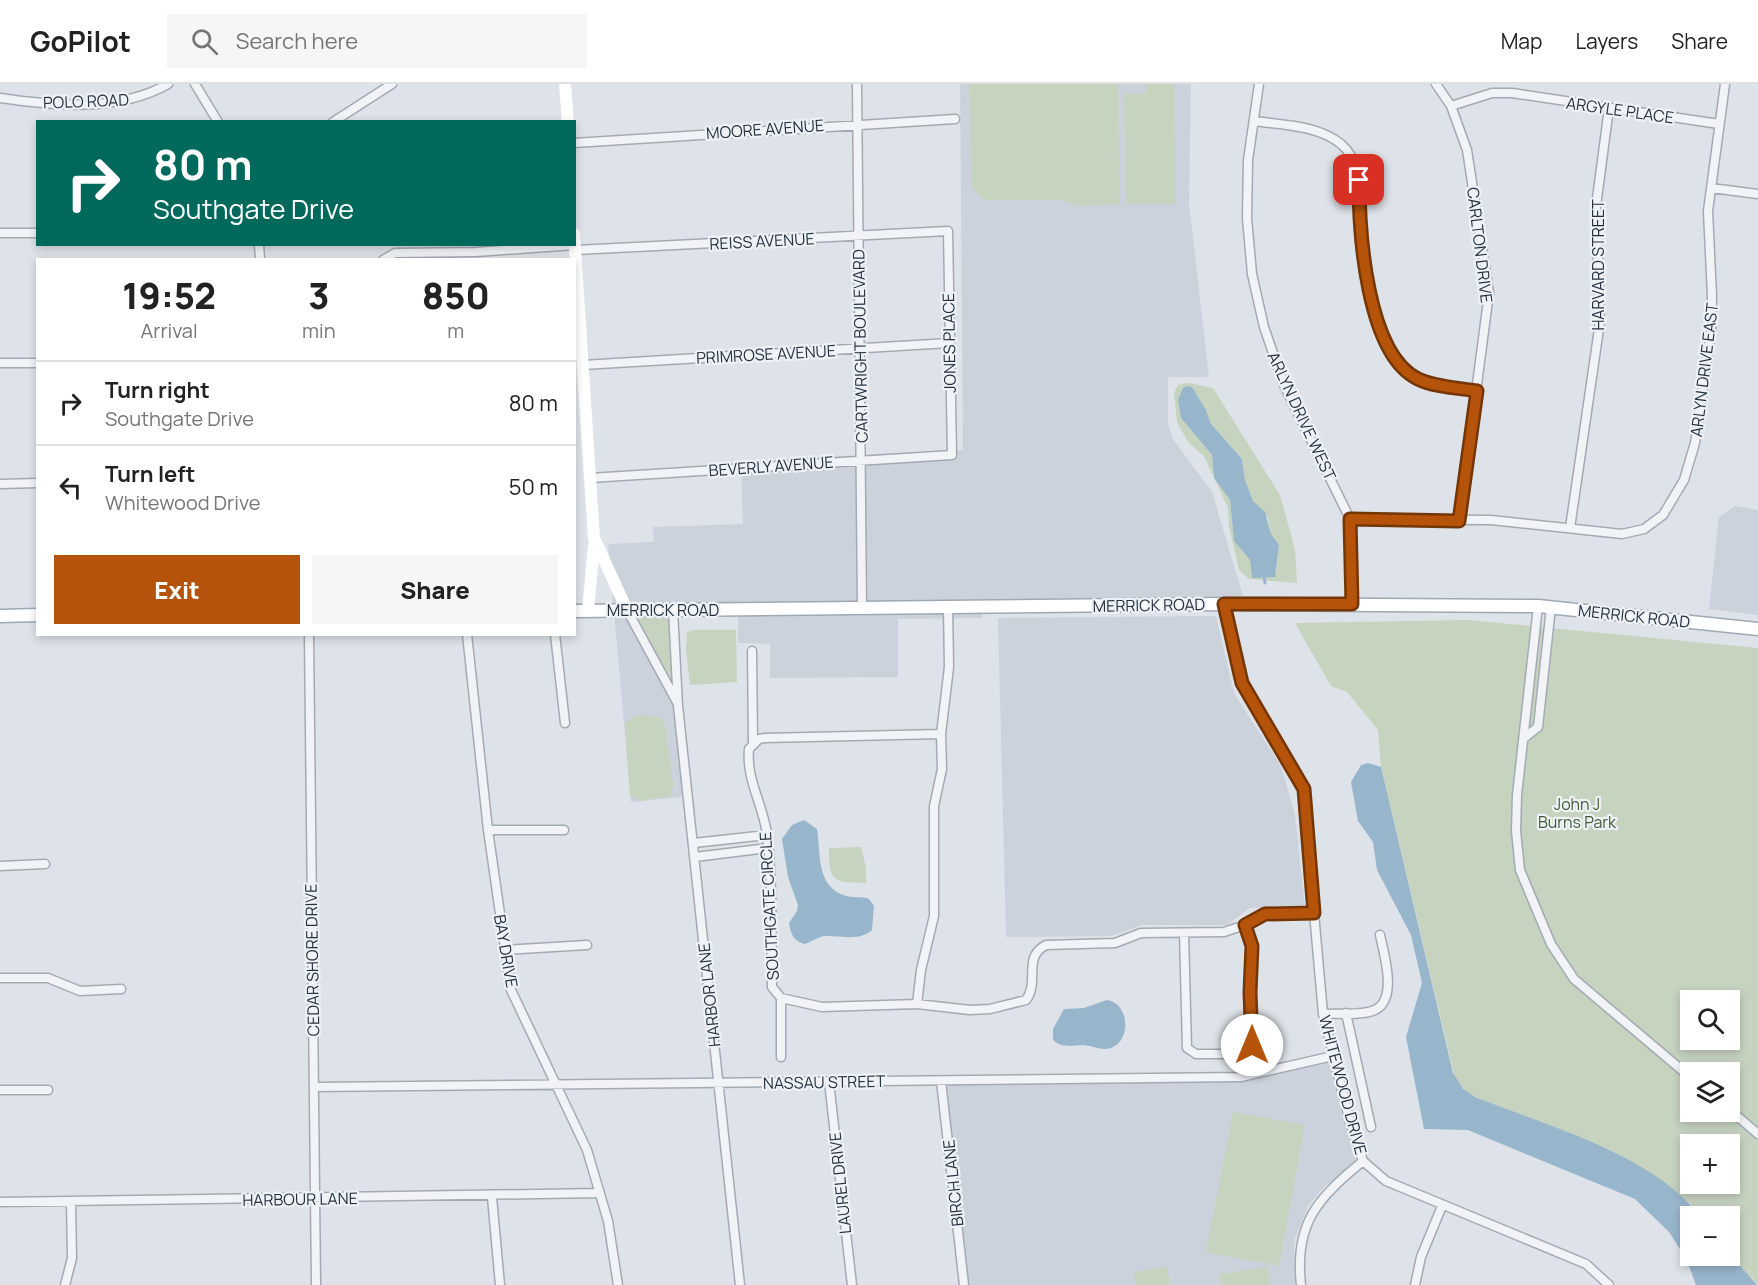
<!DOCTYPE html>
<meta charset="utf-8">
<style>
body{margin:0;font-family:Manrope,sans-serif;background:#f6f6f6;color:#222;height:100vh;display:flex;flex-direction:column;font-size:22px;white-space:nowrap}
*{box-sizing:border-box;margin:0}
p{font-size:20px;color:#767676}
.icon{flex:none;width:33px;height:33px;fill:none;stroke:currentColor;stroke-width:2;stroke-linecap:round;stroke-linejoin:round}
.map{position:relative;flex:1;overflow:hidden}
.details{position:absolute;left:36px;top:174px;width:540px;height:378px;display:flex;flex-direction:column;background:#fff;border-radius:0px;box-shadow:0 3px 9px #0003}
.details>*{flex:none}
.top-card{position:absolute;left:36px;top:36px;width:540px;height:126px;border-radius:0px;box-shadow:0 3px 9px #0003;background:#00695c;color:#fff;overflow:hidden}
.tools{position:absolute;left:1680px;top:906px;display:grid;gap:12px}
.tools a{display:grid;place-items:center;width:60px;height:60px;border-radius:0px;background:#fff;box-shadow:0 3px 9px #0003;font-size:30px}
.pin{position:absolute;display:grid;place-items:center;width:51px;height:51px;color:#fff;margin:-26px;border-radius:12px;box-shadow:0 3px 9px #0006}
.me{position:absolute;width:66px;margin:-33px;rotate:0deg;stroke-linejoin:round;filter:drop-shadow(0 0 4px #0008)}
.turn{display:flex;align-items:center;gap:21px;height:126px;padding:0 18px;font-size:27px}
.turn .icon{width:78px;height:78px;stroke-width:2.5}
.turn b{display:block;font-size:42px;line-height:51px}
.eta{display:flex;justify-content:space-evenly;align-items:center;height:102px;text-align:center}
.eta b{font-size:36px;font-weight:800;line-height:42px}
.action{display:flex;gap:12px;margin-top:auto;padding:12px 18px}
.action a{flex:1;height:69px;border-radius:0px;background:#b45309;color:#fff;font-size:24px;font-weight:800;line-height:69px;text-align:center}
.action a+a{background:#f6f6f6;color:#222}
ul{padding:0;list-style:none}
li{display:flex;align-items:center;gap:18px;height:84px;padding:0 18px;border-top:2px solid #e0e0e0}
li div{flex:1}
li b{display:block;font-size:22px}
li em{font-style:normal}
header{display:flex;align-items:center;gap:36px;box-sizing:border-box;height:84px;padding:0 30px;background:#fff;border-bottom:2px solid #e0e0e0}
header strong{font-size:28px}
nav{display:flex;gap:33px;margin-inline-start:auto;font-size:21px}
.search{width:420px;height:54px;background:#f6f6f6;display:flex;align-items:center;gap:15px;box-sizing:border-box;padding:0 21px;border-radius:0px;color:#767676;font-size:22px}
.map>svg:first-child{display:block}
.built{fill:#ccd2db}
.green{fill:#c6d3bf;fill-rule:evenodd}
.water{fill:#97b5cb}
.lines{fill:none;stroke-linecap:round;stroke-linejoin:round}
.stream{stroke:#97b5cb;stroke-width:3}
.minor-casing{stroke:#a3aab3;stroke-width:11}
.primary-casing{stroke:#9da9b5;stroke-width:15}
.minor{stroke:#f1f3f7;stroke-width:8}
.secondary{stroke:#fff;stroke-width:12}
.primary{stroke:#fff;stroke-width:12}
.route-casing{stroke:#753606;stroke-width:15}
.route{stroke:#b45309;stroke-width:10}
.labels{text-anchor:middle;stroke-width:4.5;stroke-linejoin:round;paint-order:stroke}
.street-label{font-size:16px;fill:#263240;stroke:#eef2f6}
.park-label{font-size:16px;fill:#3f5d33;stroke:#eef2f6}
</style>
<header>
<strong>GoPilot</strong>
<div class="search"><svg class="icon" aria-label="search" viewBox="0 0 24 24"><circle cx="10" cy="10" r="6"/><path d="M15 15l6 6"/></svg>Search here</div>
<nav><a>Map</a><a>Layers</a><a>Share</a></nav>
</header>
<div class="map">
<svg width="1758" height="1201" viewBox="0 0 1758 1201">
<rect width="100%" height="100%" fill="#dee3e9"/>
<!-- built -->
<path class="built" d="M 960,0 L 1191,0 L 1189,119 L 1209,293 L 1168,293 L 1168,340 L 1173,355 L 1212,408 L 1243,512 L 985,516 L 982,534 L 898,535 L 898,593 L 770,594 L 770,560 L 738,559 L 738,527 L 675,527 L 690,712 L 631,718 L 608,460 L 654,458 L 653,443 L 743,440 L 741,377 L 963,366 Z
M 1735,422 L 1758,426 L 1758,531 L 1709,525 L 1719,433 Z
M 1216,532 L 1234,609 L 1281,682 L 1295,731 L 1305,822 L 1250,824 L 1227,841 L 1142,841 L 1111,852 L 1006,853 L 998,534 Z
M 1329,977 L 1356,1078 L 1324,1103 L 1308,1122 L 1294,1157 L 1295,1201 L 966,1201 L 943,998 L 1247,997 Z"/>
<!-- green -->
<path class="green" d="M 969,0 L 1118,0 L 1120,120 L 1077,122 L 1062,116 L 985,116 L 972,104 Z
M 1146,0 L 1174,0 L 1176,120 L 1126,120 L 1124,10 L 1146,9 Z
M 1188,299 L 1213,304 L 1280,411 L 1295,465 L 1297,499 L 1249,495 L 1239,486 L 1229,442 L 1228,424 L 1204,372 L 1188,358 L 1177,338 L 1174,309 L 1178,301 ZM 1192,303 L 1206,326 L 1211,340 L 1242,375 L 1245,396 L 1253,417 L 1268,434 L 1271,450 L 1279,461 L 1276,489 L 1252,494 L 1250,476 L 1234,457 L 1230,416 L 1214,394 L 1212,371 L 1181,334 Z
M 628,527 L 672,527 L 677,618 Z
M 1468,536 L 1758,564 L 1758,1201 L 1750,1192 L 1747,1193 L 1730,1170 L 1730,1132 L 1700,1132 L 1690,1119 L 1466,1008 L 1455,994 L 1381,683 L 1378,646 L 1347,608 L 1331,602 L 1295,539 ZM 1690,916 L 1730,916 L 1730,956 L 1690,956 ZM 1690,988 L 1730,988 L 1730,1028 L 1690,1028 ZM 1690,1060 L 1730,1060 L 1730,1100 L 1690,1100 Z
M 694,546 L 736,546 L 737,598 L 690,601 L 686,566 L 687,548 Z
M 642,631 L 658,633 L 665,640 L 673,700 L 671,712 L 640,717 L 630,711 L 625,639 L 629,635 Z
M 861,763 L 866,784 L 866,799 C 833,798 829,799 829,764 Z
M 1233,1028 L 1305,1041 L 1279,1182 L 1206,1168 Z
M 1167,1183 L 1170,1201 L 1136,1201 L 1134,1188 Z
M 1268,1183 L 1270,1201 L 1221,1201 L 1220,1190 Z"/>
<!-- water -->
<path class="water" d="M 1187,302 L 1192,303 L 1206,326 L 1211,340 L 1242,375 L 1245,396 L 1253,417 L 1265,428 L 1271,450 L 1279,461 L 1275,493 L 1252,494 L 1250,476 L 1234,457 L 1230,416 L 1214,394 L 1212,371 L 1181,334 L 1178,316 L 1183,304 Z
M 1368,679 L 1381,683 L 1453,989 L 1463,1005 L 1475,1013 C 1547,1042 1652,1070 1700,1132 L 1690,1132 L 1690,1172 L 1730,1170 L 1757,1201 L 1696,1201 L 1686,1174 L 1669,1148 L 1635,1115 L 1468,1046 L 1424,1045 L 1406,953 L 1422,899 L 1411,851 L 1377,786 L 1373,758 L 1358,737 L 1351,698 L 1361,681 Z
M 804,736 L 817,745 C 821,767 815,803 846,812 C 853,814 861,812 869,815 L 874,822 L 872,846 C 859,858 839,851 824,852 C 818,853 811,858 805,860 C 793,857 791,850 789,839 L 797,827 L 798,821 L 788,793 L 782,755 L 792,741 Z
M 1107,916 C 1128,918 1132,954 1113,963 C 1104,968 1094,962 1084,961 C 1072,961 1063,965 1053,956 L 1053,945 L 1064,925 L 1084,924 Z"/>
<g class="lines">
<!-- stream -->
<path class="stream" d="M 1264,492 L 1265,499"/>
<defs>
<path id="minor" d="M 195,0 L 218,38
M 857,0 L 862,525
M 1259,0 L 1248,76 L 1247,134 L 1252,190 L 1264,243 L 1284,301 L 1350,435 L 1352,520
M 1436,0 L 1451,22 L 1467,66 L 1489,209 L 1459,437
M 0,14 C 55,22 119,28 168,0
M 1451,22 L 1492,9 L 1512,9 L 1719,40
M 1254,37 C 1283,41 1317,41 1341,60 C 1365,80 1358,115 1359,142 C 1361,184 1377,276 1418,296 C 1434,303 1459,304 1477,307
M 333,38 L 392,0
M 574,59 L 955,35
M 1711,104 L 1758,110
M 0,149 L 38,149
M 259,160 L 260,176
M 576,166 L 948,147 L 952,371 L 590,394
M 383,176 L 395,169 L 476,168 L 575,161
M 0,279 L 38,279
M 583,281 L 949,259
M 0,400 L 38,399
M 1350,435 L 1491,436 L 1622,450 L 1644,445 L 1663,431 L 1684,396 L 1695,359 L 1711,248 L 1712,212 L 1708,127 L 1725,0
M 1570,444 L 1600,238 L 1596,122 L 1609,24
M 1224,520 L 1242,599 L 1303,705 L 1323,930 L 1350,1038 L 1363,1077 L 1386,1097 L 1586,1180 L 1609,1201
M 1538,522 L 1517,711 L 1516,747 L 1520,786 L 1551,860 L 1574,895 L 1690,993
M 627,526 L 677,618
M 673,526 L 678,622 L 740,1201
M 309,550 L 316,1201
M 467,550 L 488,746 L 511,906 L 587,1066 L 608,1137 L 618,1201
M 555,550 L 565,639
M 752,567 L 753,659
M 941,650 L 765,654 L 759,655 L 749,665 C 746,696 763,720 767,750 C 773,801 771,852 772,903 L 781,914 L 822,923 L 917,920 L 970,926 L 990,925 L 1026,916 C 1040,898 1022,873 1046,861 L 1115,859 L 1141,849 L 1224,848 L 1245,841 L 1265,830 L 1314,829
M 1524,654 L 1538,643 L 1551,523
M 488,746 L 564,746
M 694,759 L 767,751
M 695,773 L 768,764
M 0,782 L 45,780
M 1184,849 L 1187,964 L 1196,970 L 1241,970 L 1252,961 L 1250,908 L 1252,863 L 1245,841
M 505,866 L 587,861
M 0,894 L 48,894 L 80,907 L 121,905
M 781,914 L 781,973
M 917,920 L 921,886 L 934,832 L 934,722 L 942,685 L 941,650 L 949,583 L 948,523
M 1346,929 L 1371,1043
M 1323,930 C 1339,929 1361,932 1375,926 C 1398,915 1384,870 1380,851
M 941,997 L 964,1201
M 829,998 L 852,1201
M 314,1003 L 1241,993 L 1333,972
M 0,1006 L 48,1006
M 1730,1026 L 1758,1050
M 492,1113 L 500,1201
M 0,1118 L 600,1109
M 65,1201 L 72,1174 L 71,1117
M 1301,1201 C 1294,1139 1318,1114 1363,1077
M 1415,1201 L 1421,1173 L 1442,1122"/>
<path id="primary" d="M 574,527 L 1224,520 L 1538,522 L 1758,545
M 0,532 L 38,531"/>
</defs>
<!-- minor casing -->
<use href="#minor" class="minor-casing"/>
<!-- primary casing -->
<use href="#primary" class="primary-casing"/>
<!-- minor -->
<use href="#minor" class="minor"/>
<!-- secondary -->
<path class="secondary" d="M 565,0 L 568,38
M 574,150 L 594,454 L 627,526
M 588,527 L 594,461"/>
<!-- primary -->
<use href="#primary" class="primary"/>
</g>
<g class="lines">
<defs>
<path id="route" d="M 1252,961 L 1250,908 L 1252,862 L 1245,841 L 1265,830 L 1314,829 L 1304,705 L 1242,599 L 1224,520 L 1352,520 L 1350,435 L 1459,437 L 1477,307 C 1459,304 1434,303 1418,295 C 1366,270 1359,147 1359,96"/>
</defs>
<!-- route casing -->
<use href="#route" class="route-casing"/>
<!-- route -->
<use href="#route" class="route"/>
</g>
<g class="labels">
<!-- street labels -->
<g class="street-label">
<text transform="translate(86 17) rotate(-2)" y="6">POLO ROAD</text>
<text transform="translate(1620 26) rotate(8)" y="6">ARGYLE PLACE</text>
<text transform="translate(765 45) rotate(-4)" y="6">MOORE AVENUE</text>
<text transform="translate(762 157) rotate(-3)" y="6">REISS AVENUE</text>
<text transform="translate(1480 161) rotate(83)" y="6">CARLTON DRIVE</text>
<text transform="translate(1598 181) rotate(-90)" y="6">HARVARD STREET</text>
<text transform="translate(949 259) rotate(-91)" y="6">JONES PLACE</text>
<text transform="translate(860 262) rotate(-91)" y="6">CARTWRIGHT BOULEVARD</text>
<text transform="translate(766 270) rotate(-3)" y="6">PRIMROSE AVENUE</text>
<text transform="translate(1704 286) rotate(-83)" y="6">ARLYN DRIVE EAST</text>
<text transform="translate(1302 332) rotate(65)" y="6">ARLYN DRIVE WEST</text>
<text transform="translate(771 382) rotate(-4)" y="6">BEVERLY AVENUE</text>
<text transform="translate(1149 521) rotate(-1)" y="6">MERRICK ROAD</text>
<text x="663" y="532">MERRICK ROAD</text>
<text transform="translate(1634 532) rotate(6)" y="6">MERRICK ROAD</text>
<text transform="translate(769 822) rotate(-93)" y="6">SOUTHGATE CIRCLE</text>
<text transform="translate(506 867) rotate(80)" y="6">BAY DRIVE</text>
<text transform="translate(312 876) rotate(-91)" y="6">CEDAR SHORE DRIVE</text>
<text transform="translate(709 911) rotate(-96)" y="6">HARBOR LANE</text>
<text transform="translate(824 998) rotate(-1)" y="6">NASSAU STREET</text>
<text transform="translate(1343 1001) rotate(75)" y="6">WHITEWOOD DRIVE</text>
<text transform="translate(840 1099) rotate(-96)" y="6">LAUREL DRIVE</text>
<text transform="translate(953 1099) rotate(-96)" y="6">BIRCH LANE</text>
<text transform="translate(300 1115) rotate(-1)" y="6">HARBOUR LANE</text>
</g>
<!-- park labels -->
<g class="park-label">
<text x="1577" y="726">John J<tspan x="1577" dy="18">Burns Park</tspan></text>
</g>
</g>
</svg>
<div class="tools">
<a><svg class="icon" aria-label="search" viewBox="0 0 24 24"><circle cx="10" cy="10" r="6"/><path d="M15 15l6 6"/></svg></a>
<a><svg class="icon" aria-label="layers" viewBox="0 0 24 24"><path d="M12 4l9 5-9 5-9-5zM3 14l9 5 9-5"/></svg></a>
<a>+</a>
<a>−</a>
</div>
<div class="pin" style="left:1359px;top:96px;background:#d93025"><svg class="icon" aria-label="arrive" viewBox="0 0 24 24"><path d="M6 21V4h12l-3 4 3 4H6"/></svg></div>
<svg class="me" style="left:1252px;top:961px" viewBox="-20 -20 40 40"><circle r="19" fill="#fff"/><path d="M0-13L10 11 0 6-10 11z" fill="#b45309"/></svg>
<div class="top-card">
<div class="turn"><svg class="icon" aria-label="right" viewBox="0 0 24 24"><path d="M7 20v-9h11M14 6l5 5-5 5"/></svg><div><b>80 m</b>Southgate Drive</div></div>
</div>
<section class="details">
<div class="eta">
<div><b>19:52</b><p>Arrival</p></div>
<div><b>3</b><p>min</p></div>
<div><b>850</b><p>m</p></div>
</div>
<ul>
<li><svg class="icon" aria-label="right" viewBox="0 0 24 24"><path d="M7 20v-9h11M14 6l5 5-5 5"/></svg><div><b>Turn right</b><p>Southgate Drive</p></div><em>80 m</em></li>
<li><svg class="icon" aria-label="left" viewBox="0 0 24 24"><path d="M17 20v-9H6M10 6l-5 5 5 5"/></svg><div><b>Turn left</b><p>Whitewood Drive</p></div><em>50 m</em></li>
</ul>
<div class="action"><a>Exit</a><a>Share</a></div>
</section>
</div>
